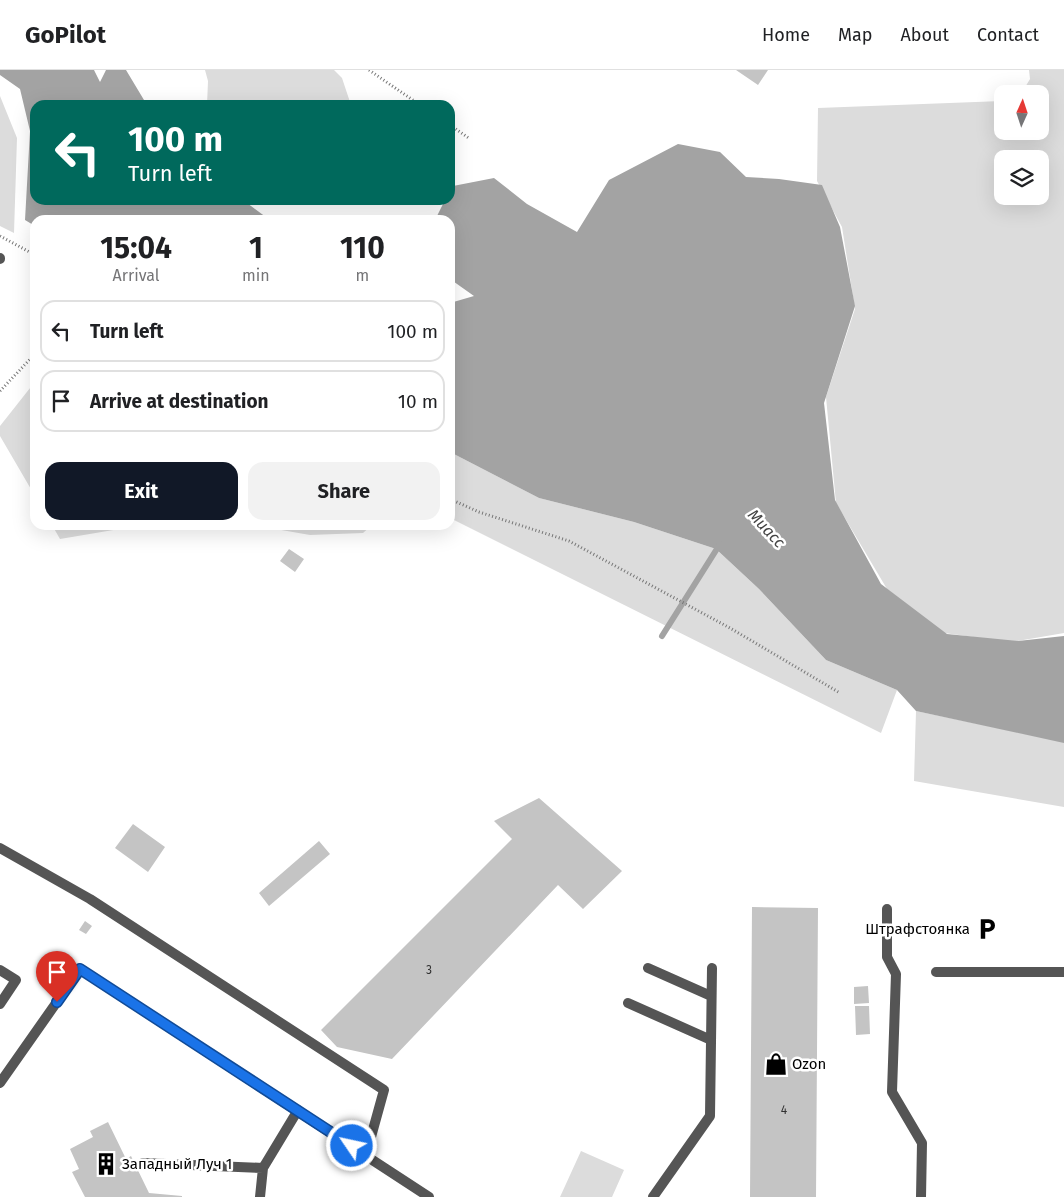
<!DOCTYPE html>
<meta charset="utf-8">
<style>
body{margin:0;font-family:"Fira Sans",sans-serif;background:#f2f2f2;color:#202124;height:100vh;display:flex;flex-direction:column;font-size:19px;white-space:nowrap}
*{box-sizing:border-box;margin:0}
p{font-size:16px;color:#757577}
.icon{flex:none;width:28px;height:28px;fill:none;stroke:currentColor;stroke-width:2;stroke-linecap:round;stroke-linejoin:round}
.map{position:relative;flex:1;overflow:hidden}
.side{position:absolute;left:30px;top:145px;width:425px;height:315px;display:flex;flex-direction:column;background:#fff;border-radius:15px;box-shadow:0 5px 20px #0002}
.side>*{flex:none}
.banner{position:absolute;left:30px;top:30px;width:425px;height:105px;border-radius:15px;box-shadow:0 5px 20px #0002;background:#00695c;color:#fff;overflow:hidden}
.needle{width:32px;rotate:3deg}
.buttons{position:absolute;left:994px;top:15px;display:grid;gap:10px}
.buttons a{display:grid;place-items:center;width:55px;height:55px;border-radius:10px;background:#fff;box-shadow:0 5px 20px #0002;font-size:25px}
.pin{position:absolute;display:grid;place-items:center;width:42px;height:42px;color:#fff;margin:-51px -21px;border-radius:50% 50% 50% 0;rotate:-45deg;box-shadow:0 0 5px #0007}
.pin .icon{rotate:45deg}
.me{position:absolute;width:55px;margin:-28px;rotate:304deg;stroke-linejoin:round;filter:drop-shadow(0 0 4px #0008)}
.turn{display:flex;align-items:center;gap:18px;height:105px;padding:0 15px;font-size:22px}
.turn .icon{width:65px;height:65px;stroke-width:2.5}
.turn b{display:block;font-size:35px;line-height:42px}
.eta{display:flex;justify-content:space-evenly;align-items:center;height:85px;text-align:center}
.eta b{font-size:30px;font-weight:700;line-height:35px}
.action{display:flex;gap:10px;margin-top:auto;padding:10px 15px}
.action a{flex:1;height:58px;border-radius:15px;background:#111827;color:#fff;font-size:20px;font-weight:700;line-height:58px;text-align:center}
.action a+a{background:#f2f2f2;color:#202124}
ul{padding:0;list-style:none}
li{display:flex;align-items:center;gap:15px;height:62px;margin:0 10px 8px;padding:0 5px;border:2px solid #e0e0e0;border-radius:15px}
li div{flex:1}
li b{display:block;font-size:19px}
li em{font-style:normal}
header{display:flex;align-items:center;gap:30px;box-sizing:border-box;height:70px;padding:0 25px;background:#fff;border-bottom:1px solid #e0e0e0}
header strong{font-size:24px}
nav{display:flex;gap:28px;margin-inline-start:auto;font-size:18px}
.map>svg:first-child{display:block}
.green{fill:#dcdcdc;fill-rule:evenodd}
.water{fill:#a3a3a3}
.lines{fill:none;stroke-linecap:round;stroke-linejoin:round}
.stream{stroke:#a3a3a3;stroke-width:6}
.building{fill:#c4c4c4}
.path{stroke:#777;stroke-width:3;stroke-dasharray:1 2.5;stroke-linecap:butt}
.service{stroke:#555;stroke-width:10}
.route-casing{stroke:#114b97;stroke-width:12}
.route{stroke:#1a73e8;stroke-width:9}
.labels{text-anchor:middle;stroke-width:5;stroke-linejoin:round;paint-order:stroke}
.number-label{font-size:12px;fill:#313131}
.poi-label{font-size:15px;fill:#000;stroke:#fff;text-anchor:start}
.water-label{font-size:16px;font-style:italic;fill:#444;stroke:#fff}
</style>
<header>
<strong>GoPilot</strong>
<nav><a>Home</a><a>Map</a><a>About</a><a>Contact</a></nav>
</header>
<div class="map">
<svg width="1064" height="1127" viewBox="0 0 1064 1127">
<rect width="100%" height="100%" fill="#fff"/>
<!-- green -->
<path class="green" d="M 205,0 L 334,0 L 342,8 L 351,35 L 207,35 L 208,11 Z
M 1029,0 L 1064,0 L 1064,563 L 1011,572 L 944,563 L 887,519 L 836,433 L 826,327 L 855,239 L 842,157 L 817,111 L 818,38 L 1002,31 L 1002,61 L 1040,61 L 1040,24 L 1021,24 L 1030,9 ZM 1002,89 L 1040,89 L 1040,126 L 1002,126 Z
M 0,26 L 17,68 L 14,163 L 0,156 Z
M 34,313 L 35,314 L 35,426 L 0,366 L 0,356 Z
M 450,382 L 539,428 L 634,452 L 716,479 L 759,519 L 826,590 L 897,620 L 881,663 L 450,448 Z
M 52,455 L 143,455 L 60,469 Z
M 252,455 L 372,455 L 363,463 L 310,465 Z
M 916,641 L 1064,672 L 1064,737 L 914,711 Z
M 581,1081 L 624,1100 L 612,1127 L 560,1127 Z"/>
<!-- water -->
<path class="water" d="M 0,0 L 94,0 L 100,12 L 106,0 L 126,0 L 147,35 L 35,35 L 35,130 L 243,130 L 270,150 L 35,150 L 35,156 L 25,150 L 30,61 L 20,19 L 0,5 Z
M 678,74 L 720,82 L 746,107 L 779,109 L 822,115 L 840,157 L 855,236 L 824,333 L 835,430 L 881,514 L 947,564 L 1018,571 L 1064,566 L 1064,673 L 916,641 L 897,620 L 826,590 L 759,519 L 716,479 L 634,452 L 539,428 L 450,382 L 450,233 L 474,226 L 450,209 L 450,150 L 435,150 L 445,130 L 450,130 L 450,121 L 453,116 L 494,108 L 527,134 L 577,162 L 609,110 Z"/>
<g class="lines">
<!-- stream -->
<path class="stream" d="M 662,566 L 720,474"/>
</g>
<!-- building -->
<path class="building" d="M 736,0 L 768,0 L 758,15 Z
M 289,479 L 304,489 L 295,502 L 280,491 Z
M 539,728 L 622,801 L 583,839 L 558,815 L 392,989 L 337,977 L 321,960 L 512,769 L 494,751 Z
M 133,754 L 165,777 L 148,802 L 115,778 Z
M 319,771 L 330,784 L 269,836 L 259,823 Z
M 752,837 L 818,838 L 816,1127 L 750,1127 Z
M 85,851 L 92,856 L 86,864 L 79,860 Z
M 868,916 L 869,933 L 854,934 L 854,917 Z
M 855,936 L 869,936 L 870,964 L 856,965 Z
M 108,1052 L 126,1089 L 131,1086 L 149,1123 L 182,1126 L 182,1127 L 85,1127 L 72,1102 L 79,1099 L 70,1079 L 93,1067 L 90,1061 Z"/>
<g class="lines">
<!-- path -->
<path class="path" d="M 369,0 L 420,35
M 450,55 L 470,69
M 0,166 L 35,185
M 0,321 L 35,284
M 450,429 L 479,442 L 569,471 L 730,558 L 840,623"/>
<!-- service -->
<path class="service" d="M 0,188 L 0,189
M 0,778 L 90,829 L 384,1020 L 366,1085
M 887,839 L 887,887 L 896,904 L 892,1022 L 922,1073 L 921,1127
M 648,898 L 711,926
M 0,900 L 16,910 L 0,934
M 936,902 L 1064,902
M 628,933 L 711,970
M 0,1013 L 80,899 L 429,1127
M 143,1093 L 263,1098
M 260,1127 L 263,1098 L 298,1040
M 653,1127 L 710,1046 L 712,898"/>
</g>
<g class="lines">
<defs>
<path id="route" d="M 57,932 L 80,899 L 352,1076"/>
</defs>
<!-- route casing -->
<use href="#route" class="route-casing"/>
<!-- route -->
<use href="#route" class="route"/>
</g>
<!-- icons -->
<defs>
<symbol id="parking-bare" viewBox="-9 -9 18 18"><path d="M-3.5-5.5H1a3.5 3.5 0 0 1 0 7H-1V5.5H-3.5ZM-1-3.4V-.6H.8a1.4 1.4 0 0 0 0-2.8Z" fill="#000" stroke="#fff" stroke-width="2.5" paint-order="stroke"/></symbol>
<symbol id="shop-bare" viewBox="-9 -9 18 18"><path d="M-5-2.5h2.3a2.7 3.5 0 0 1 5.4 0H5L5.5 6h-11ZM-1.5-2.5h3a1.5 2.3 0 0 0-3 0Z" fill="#000" stroke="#fff" stroke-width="2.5" paint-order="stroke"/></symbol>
<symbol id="building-bare" viewBox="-9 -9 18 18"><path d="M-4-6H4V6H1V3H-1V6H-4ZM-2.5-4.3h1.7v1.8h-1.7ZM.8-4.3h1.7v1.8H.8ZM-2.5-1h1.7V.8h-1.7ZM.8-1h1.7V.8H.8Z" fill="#000" stroke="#fff" stroke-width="2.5" paint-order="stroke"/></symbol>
</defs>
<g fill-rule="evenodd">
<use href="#parking-bare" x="971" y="843" width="32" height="32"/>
<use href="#shop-bare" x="760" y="978" width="32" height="32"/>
<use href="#building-bare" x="90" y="1078" width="32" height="32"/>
</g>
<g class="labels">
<!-- number labels -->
<g class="number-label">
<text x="429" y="904">3</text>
<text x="784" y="1044">4</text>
</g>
<!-- poi labels -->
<g class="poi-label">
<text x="970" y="864" text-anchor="end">Штрафстоянка</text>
<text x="792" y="999">Ozon</text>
<text x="122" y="1099">Западный Луч 1</text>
</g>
<!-- water labels -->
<g class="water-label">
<text transform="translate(767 458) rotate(47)" y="6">Миасс</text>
</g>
</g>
</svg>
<div class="buttons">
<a><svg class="needle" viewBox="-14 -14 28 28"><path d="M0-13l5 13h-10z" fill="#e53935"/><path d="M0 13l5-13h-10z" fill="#757577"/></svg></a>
<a><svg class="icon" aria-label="layers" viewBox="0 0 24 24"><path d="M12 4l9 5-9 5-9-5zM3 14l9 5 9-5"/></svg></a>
</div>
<div class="pin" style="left:57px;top:932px;background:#d93025"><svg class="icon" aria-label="arrive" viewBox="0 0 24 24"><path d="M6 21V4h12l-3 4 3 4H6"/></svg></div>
<svg class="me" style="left:352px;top:1076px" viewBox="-20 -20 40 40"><circle r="17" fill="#1a73e8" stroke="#fff" stroke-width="3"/><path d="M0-11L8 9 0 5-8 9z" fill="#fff"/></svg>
<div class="banner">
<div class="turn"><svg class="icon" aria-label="left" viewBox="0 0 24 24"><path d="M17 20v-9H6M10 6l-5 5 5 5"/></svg><div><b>100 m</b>Turn left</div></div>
</div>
<section class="side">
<div class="eta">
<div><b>15:04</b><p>Arrival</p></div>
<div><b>1</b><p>min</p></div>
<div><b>110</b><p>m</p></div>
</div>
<ul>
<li><svg class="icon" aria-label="left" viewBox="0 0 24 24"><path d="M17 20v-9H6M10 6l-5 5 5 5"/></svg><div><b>Turn left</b></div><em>100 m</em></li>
<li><svg class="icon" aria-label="arrive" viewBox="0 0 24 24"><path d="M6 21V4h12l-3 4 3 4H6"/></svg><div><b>Arrive at destination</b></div><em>10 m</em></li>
</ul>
<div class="action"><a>Exit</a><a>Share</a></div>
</section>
</div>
